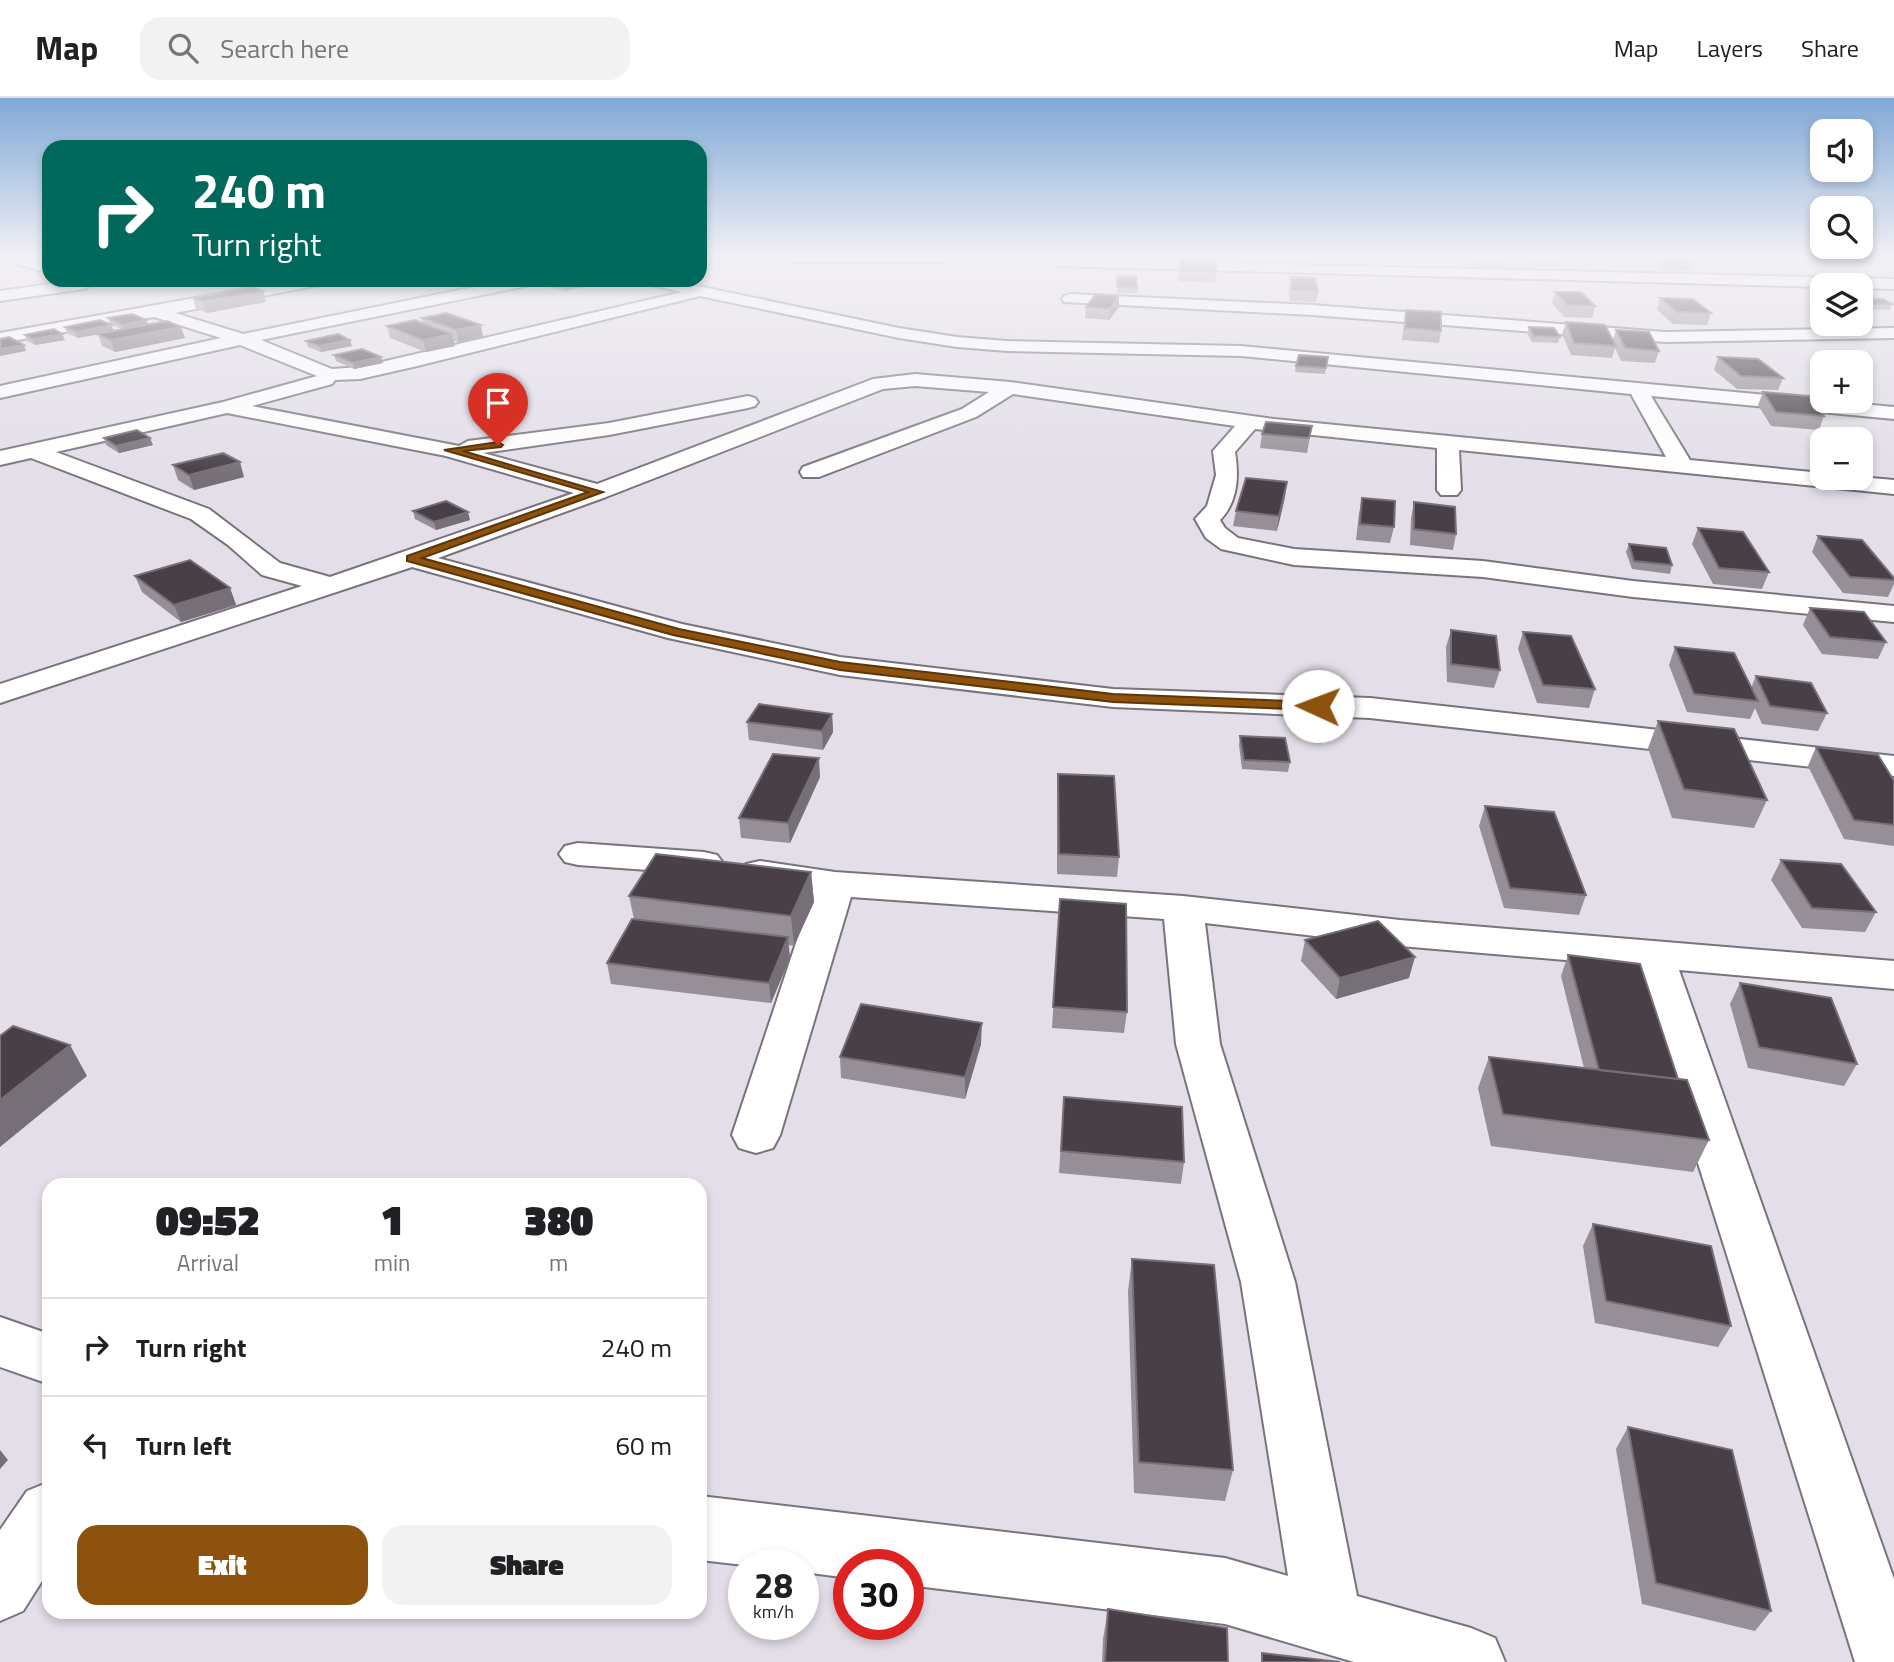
<!DOCTYPE html>
<meta charset="utf-8">
<style>
body{margin:0;font-family:"Titillium Web",sans-serif;background:#f2f2f2;color:#202124;height:100vh;display:flex;flex-direction:column;font-size:26px;white-space:nowrap}
*{box-sizing:border-box;margin:0}
p{font-size:23px;color:#757577}
.icon{flex:none;width:38px;height:38px;fill:none;stroke:currentColor;stroke-width:2;stroke-linecap:round;stroke-linejoin:round}
.map{position:relative;flex:1;overflow:hidden}
.details{position:absolute;left:42px;top:1080px;width:665px;height:441px;display:flex;flex-direction:column;background:#fff;border-radius:21px;box-shadow:0 4px 10px #0003}
.details>*{flex:none}
.banner{position:absolute;left:42px;top:42px;width:665px;height:147px;border-radius:21px;box-shadow:0 4px 10px #0003;background:#00695c;color:#fff;overflow:hidden}
.fabs{position:absolute;left:1810px;top:21px;display:grid;gap:14px}
.fabs a{display:grid;place-items:center;width:63px;height:63px;border-radius:14px;background:#fff;box-shadow:0 4px 10px #0003;font-size:35px}
.speed{position:absolute;left:728px;top:1451px;display:flex;gap:14px;font-size:35px;font-weight:700;text-align:center}
.speed>*{display:grid;place-content:center;width:91px;height:91px;border-radius:50%;background:#fff;box-shadow:0 4px 10px #0003;line-height:1}
.speed small{font-size:18px;font-weight:400}
.speed .limit{border:10px solid #d22;background:#fff;color:#111}
.pin{position:absolute;display:grid;place-items:center;width:60px;height:60px;color:#fff;margin:-72px -30px;border-radius:50% 50% 50% 0;rotate:-45deg;box-shadow:0 0 7px #0007}
.pin .icon{rotate:45deg}
.me{position:absolute;width:77px;margin:-38px;rotate:272deg;stroke-linejoin:round;filter:drop-shadow(0 0 5px #0008)}
.turn{display:flex;align-items:center;gap:24px;height:147px;padding:0 35px;font-size:32px}
.turn .icon{width:91px;height:91px;stroke-width:2.5}
.turn b{display:block;font-size:49px;line-height:60px}
.eta{display:flex;justify-content:space-evenly;align-items:center;height:119px;text-align:center}
.eta b{font-size:42px;font-weight:800;line-height:49px}
.button{display:flex;gap:14px;margin-top:auto;padding:14px 35px}
.button a{flex:1;height:80px;border-radius:21px;background:#8d530e;color:#fff;font-size:28px;font-weight:800;line-height:80px;text-align:center}
.button a+a{background:#f2f2f2;color:#202124}
ul{padding:0;list-style:none}
li{display:flex;align-items:center;gap:21px;height:98px;padding:0 35px;border-top:2px solid #e0e0e0}
li div{flex:1}
li b{display:block;font-size:26px}
li em{font-style:normal}
header{display:flex;align-items:center;gap:42px;box-sizing:border-box;height:98px;padding:0 35px;background:#fff;border-bottom:2px solid #e0e0e0}
header strong{font-size:33px}
nav{display:flex;gap:38px;margin-inline-start:auto;font-size:24px}
.search{width:490px;height:63px;background:#f2f2f2;display:flex;align-items:center;gap:18px;box-sizing:border-box;padding:0 24px;border-radius:21px;color:#757577;font-size:26px}
.map>svg:first-child{display:block}
.lines{fill:none;stroke-linecap:round;stroke-linejoin:round}
.minor-casing{stroke:#78737c;stroke-width:4}
.minor{fill:#fff;fill-rule:evenodd}
.wall{fill:#968f97}
.shaded-wall{fill:#766f77}
.building{fill:#484046;stroke:#766f77;stroke-width:2}
.route{fill:#8d530e;stroke:#5c3609;stroke-width:2}
</style>
<header>
<strong>Map</strong>
<div class="search"><svg class="icon" aria-label="search" viewBox="0 0 24 24"><circle cx="10" cy="10" r="6"/><path d="M15 15l6 6"/></svg>Search here</div>
<nav><a>Map</a><a>Layers</a><a>Share</a></nav>
</header>
<div class="map">
<svg width="1894" height="1564" viewBox="0 0 1894 1564">
<rect width="100%" height="100%" fill="#e3dee8"/>
<g class="lines">
<defs>
<path id="minor" d="M 4,160 L 25,160 L 49,166 L 49,175 L 6,163 Z
M 784,160 L 948,160 L 941,164 L 791,164 Z
M 1062,161 L 1894,181 L 1894,191 L 1860,190 L 1860,187 L 1822,189 L 1057,168 L 1055,165 L 1057,162 Z
M 79,182 L 89,183 L 92,186 L 84,191 L 0,203 L 0,193 Z
M 295,182 L 327,182 L 319,187 L 175,215 L 243,236 L 508,182 L 539,182 L 531,187 L 261,242 L 332,271 L 360,269 L 682,194 L 642,185 L 639,182 L 669,182 L 899,230 L 957,239 L 1007,243 L 1241,248 L 1894,309 L 1894,321 L 1651,298 L 1690,362 L 1822,375 L 1822,380 L 1860,379 L 1894,382 L 1894,396 L 1459,352 L 1461,392 L 1457,397 L 1441,397 L 1437,392 L 1437,350 L 1255,331 L 1235,354 C 1239,378 1238,404 1220,422 L 1225,430 L 1238,440 L 1294,451 L 1483,463 L 1633,483 L 1894,508 L 1894,524 L 1633,499 L 1483,479 L 1294,467 L 1221,451 L 1206,440 L 1195,421 L 1207,408 L 1216,377 L 1213,353 L 1235,328 L 1013,296 L 976,319 L 819,379 L 803,379 L 800,374 L 803,369 L 962,311 L 989,294 L 915,288 L 883,291 L 606,399 L 438,460 L 682,526 L 840,559 L 1113,591 L 1370,600 L 1894,658 L 1894,678 L 1370,620 L 1113,609 L 840,577 L 668,540 L 412,469 L 0,605 L 0,586 L 302,488 L 262,477 L 228,447 L 191,421 L 31,360 L 0,367 L 0,353 L 223,304 L 317,278 L 240,247 L 0,300 L 0,288 L 221,240 L 154,219 L 0,245 L 0,235 ZM 700,198 L 899,240 L 957,249 L 1007,253 L 1241,258 L 1631,296 L 1666,359 L 1274,321 L 1010,284 L 915,276 L 873,281 L 597,386 L 483,355 L 609,337 L 748,310 L 755,308 L 758,304 L 755,300 L 748,298 L 609,325 L 468,343 L 459,348 L 252,308 L 332,286 L 335,282 L 360,281 L 413,269 ZM 227,315 L 446,358 L 574,395 L 330,479 L 280,465 L 209,411 L 56,354 Z
M 1070,196 L 1312,207 L 1665,234 L 1894,230 L 1894,240 L 1665,244 L 1312,217 L 1064,204 L 1062,201 L 1064,198 Z
M 578,745 L 704,754 L 717,757 L 723,765 L 717,773 L 704,776 L 578,767 L 565,764 L 559,756 L 565,748 Z
M 760,763 L 835,774 L 1183,798 L 1400,822 L 1894,863 L 1894,891 L 1679,872 L 1894,1481 L 1894,1564 L 1855,1564 L 1636,868 L 1400,848 L 1205,825 L 1220,946 L 1295,1184 L 1357,1498 L 1471,1530 L 1495,1540 L 1505,1564 L 1354,1564 L 1225,1526 L 908,1487 L 908,1466 L 849,1466 L 849,1480 L 803,1474 L 803,1466 L 744,1467 L 700,1462 L 700,1398 L 1225,1460 L 1288,1478 L 1241,1184 L 1176,946 L 1164,821 L 851,799 L 780,1037 L 773,1050 L 756,1055 L 739,1050 L 732,1037 L 813,794 L 746,782 L 741,774 L 746,766 Z
M 0,1219 L 49,1236 L 49,1286 L 0,1269 Z
M 49,1384 L 49,1472 L 23,1513 L 0,1523 L 0,1432 L 27,1393 Z"/>
</defs>
<!-- minor casing -->
<use href="#minor" class="minor-casing"/>
<!-- minor -->
<use href="#minor" class="minor"/>
</g>
<!-- wall -->
<path class="wall" d="M 1137,160 L 1163,160 L 1163,163 L 1137,162 Z
M 1180,160 L 1208,160 L 1207,162 L 1216,174 L 1215,185 L 1179,183 Z
M 1463,160 L 1504,160 L 1502,170 L 1478,170 Z
M 1521,160 L 1560,160 L 1557,169 L 1531,169 Z
M 1650,160 L 1690,160 L 1694,162 L 1691,173 L 1664,172 L 1649,161 Z
M 1755,160 L 1784,160 L 1783,161 Z
M 1830,160 L 1867,160 L 1867,161 Z
M 1117,178 L 1137,190 L 1137,195 L 1117,195 Z
M 1290,179 L 1318,193 L 1316,204 L 1290,203 L 1289,190 Z
M 537,182 L 578,182 L 583,189 L 564,193 L 538,187 Z
M 1820,184 L 1859,187 L 1822,187 L 1822,190 L 1818,189 Z
M 1555,194 L 1595,208 L 1592,220 L 1564,219 L 1552,205 Z
M 1119,198 L 1119,209 L 1109,222 L 1085,220 L 1086,209 Z
M 193,200 L 266,204 L 207,215 L 196,211 Z
M 1660,200 L 1711,215 L 1707,227 L 1673,226 L 1657,212 Z
M 1860,201 L 1892,206 L 1890,212 L 1860,211 Z
M 1406,212 L 1441,233 L 1439,245 L 1402,242 L 1404,223 Z
M 108,220 L 146,222 L 148,226 L 185,240 L 115,254 L 102,248 L 98,236 L 78,240 L 67,235 L 65,229 L 113,233 L 122,231 L 110,226 Z
M 422,220 L 483,239 L 459,244 L 454,243 L 455,248 L 426,254 L 390,240 L 387,228 L 423,225 Z
M 1566,224 L 1613,242 L 1616,232 L 1659,253 L 1655,265 L 1621,263 L 1615,250 L 1612,260 L 1571,257 L 1562,236 Z
M 1529,229 L 1560,239 L 1558,245 L 1532,244 L 1527,235 Z
M 25,237 L 65,242 L 35,247 L 27,243 Z
M 306,243 L 352,248 L 321,254 L 308,249 Z
M 334,257 L 383,265 L 354,271 L 336,263 Z
M 1328,259 L 1325,276 L 1295,274 L 1296,268 Z
M 1718,259 L 1783,280 L 1778,292 L 1737,291 L 1714,272 Z
M 1763,294 L 1824,318 L 1819,332 L 1771,328 L 1758,307 Z
M 1312,328 L 1307,355 L 1260,350 L 1262,336 Z
M 104,340 L 153,347 L 119,355 L 106,347 Z
M 173,367 L 244,379 L 194,392 L 178,382 Z
M 1285,399 L 1277,433 L 1233,428 L 1236,413 Z
M 1362,400 L 1394,429 L 1390,445 L 1356,442 L 1359,415 Z
M 1414,404 L 1456,436 L 1453,452 L 1410,447 L 1411,420 Z
M 413,413 L 470,422 L 436,432 L 415,421 Z
M 1698,430 L 1769,474 L 1762,491 L 1713,486 L 1692,446 Z
M 1818,438 L 1894,480 L 1894,486 L 1888,499 L 1843,495 L 1812,454 Z
M 1629,446 L 1672,467 L 1670,476 L 1632,471 L 1626,454 Z
M 135,478 L 230,490 L 236,507 L 181,524 L 142,494 Z
M 1810,510 L 1886,544 L 1878,561 L 1822,556 L 1803,527 Z
M 1451,532 L 1500,572 L 1494,590 L 1447,584 L 1446,549 Z
M 1523,534 L 1595,591 L 1589,610 L 1537,605 L 1518,551 Z
M 1675,549 L 1751,590 L 1756,578 L 1827,615 L 1818,633 L 1762,626 L 1755,610 L 1750,621 L 1687,614 L 1669,567 Z
M 832,616 L 833,634 L 823,652 L 749,642 L 747,624 Z
M 1658,623 L 1767,702 L 1754,730 L 1672,720 L 1648,650 Z
M 1240,638 L 1290,664 L 1288,674 L 1242,671 L 1239,647 Z
M 1816,649 L 1894,683 L 1894,748 L 1844,741 L 1808,668 Z
M 1058,676 L 1119,759 L 1117,779 L 1057,776 L 1057,695 Z
M 820,679 L 790,745 L 741,740 L 739,720 Z
M 1485,708 L 1586,797 L 1579,817 L 1504,810 L 1479,728 Z
M 1781,762 L 1876,814 L 1865,834 L 1802,830 L 1771,782 Z
M 811,774 L 814,804 L 794,848 L 788,847 L 790,860 L 771,905 L 611,886 L 607,865 L 634,821 L 629,798 Z
M 1060,801 L 1127,914 L 1124,935 L 1052,930 Z
M 1305,842 L 1409,880 L 1336,901 L 1301,863 Z
M 1568,857 L 1678,981 L 1709,1042 L 1693,1074 L 1491,1048 L 1478,990 L 1489,959 L 1584,970 L 1561,878 Z
M 1740,885 L 1857,966 L 1844,988 L 1748,970 L 1730,906 Z
M 981,946 L 965,1001 L 841,980 L 840,959 Z
M 1064,999 L 1184,1064 L 1181,1086 L 1059,1075 Z
M 1593,1126 L 1731,1228 L 1718,1249 L 1595,1225 L 1583,1148 Z
M 1132,1161 L 1233,1372 L 1225,1403 L 1134,1395 L 1128,1193 Z
M 1628,1329 L 1771,1513 L 1755,1533 L 1642,1506 L 1616,1351 Z
M 1108,1511 L 1228,1564 L 1102,1564 L 1103,1541 Z"/>
<!-- shaded-wall -->
<path class="shaded-wall" d="M 582,183 L 583,189 L 564,193 L 563,188 Z
M 263,193 L 266,204 L 207,215 L 203,204 Z
M 1119,198 L 1119,209 L 1109,222 L 1110,211 Z
M 146,222 L 149,228 L 124,232 L 122,227 Z
M 111,227 L 114,233 L 78,240 L 76,234 Z
M 481,227 L 483,239 L 459,244 L 456,232 Z
M 181,229 L 185,240 L 115,254 L 110,242 Z
M 62,236 L 65,242 L 35,247 L 33,241 Z
M 452,236 L 455,248 L 426,254 L 423,242 Z
M 350,242 L 352,248 L 321,254 L 319,248 Z
M 24,247 L 26,253 L 0,258 L 0,251 Z
M 381,259 L 383,265 L 354,271 L 353,265 Z
M 150,340 L 153,347 L 119,355 L 116,348 Z
M 240,364 L 244,379 L 194,392 L 189,377 Z
M 1287,384 L 1285,399 L 1277,433 L 1279,418 Z
M 468,414 L 470,422 L 436,432 L 434,424 Z
M 230,490 L 236,507 L 181,524 L 174,507 Z
M 832,616 L 833,634 L 823,652 L 822,633 Z
M 819,660 L 820,679 L 790,745 L 788,725 Z
M 811,774 L 814,804 L 794,848 L 791,818 Z
M 788,839 L 790,860 L 771,905 L 769,885 Z
M 1415,859 L 1409,880 L 1336,901 L 1340,880 Z
M 982,925 L 981,946 L 965,1001 L 965,979 Z
M 70,947 L 87,978 L 0,1049 L 0,1002 Z
M 0,1352 L 8,1362 L 0,1371 Z"/>
<!-- building -->
<path class="building" d="M 1664,160 L 1690,160 L 1694,162 L 1667,162 Z
M 1180,161 L 1215,162 L 1216,174 L 1180,173 Z
M 1117,178 L 1136,178 L 1137,190 L 1117,189 Z
M 1290,179 L 1315,180 L 1318,193 L 1292,192 Z
M 540,182 L 578,182 L 582,183 L 563,188 Z
M 1839,182 L 1859,187 L 1832,187 L 1820,184 Z
M 252,189 L 263,193 L 203,204 L 193,200 Z
M 1555,194 L 1581,194 L 1595,208 L 1567,207 Z
M 1096,196 L 1119,198 L 1110,211 L 1086,209 Z
M 1660,200 L 1693,201 L 1711,215 L 1677,214 Z
M 1860,201 L 1883,201 L 1892,206 L 1860,206 Z
M 1406,212 L 1441,214 L 1441,233 L 1405,230 Z
M 446,215 L 481,227 L 456,232 L 422,220 Z
M 132,216 L 146,222 L 122,227 L 108,220 Z
M 100,222 L 111,227 L 76,234 L 65,229 Z
M 415,222 L 452,236 L 423,242 L 387,228 Z
M 167,223 L 181,229 L 110,242 L 97,236 Z
M 1566,224 L 1605,227 L 1616,248 L 1574,245 Z
M 1529,229 L 1554,230 L 1560,239 L 1534,238 Z
M 54,231 L 62,236 L 33,241 L 25,237 Z
M 1616,232 L 1649,234 L 1659,253 L 1625,250 Z
M 338,236 L 350,242 L 319,248 L 306,243 Z
M 9,239 L 24,247 L 0,251 L 0,241 Z
M 362,251 L 381,259 L 353,265 L 334,257 Z
M 1299,257 L 1328,259 L 1326,270 L 1296,268 Z
M 1718,259 L 1758,261 L 1783,280 L 1741,278 Z
M 1763,294 L 1809,298 L 1824,318 L 1776,314 Z
M 1266,324 L 1312,328 L 1309,340 L 1262,336 Z
M 137,332 L 150,340 L 116,348 L 104,340 Z
M 223,355 L 240,364 L 189,377 L 173,367 Z
M 1246,380 L 1287,384 L 1279,418 L 1236,413 Z
M 1362,400 L 1395,403 L 1394,429 L 1360,426 Z
M 446,403 L 468,414 L 434,424 L 413,413 Z
M 1414,404 L 1455,409 L 1456,436 L 1414,431 Z
M 1698,430 L 1743,434 L 1769,474 L 1719,470 Z
M 1818,438 L 1862,442 L 1894,480 L 1894,482 L 1850,479 Z
M 1629,446 L 1666,450 L 1672,467 L 1634,463 Z
M 190,462 L 230,490 L 174,507 L 135,478 Z
M 1810,510 L 1864,514 L 1886,544 L 1830,539 Z
M 1451,532 L 1496,538 L 1500,572 L 1451,566 Z
M 1523,534 L 1571,538 L 1595,591 L 1543,587 Z
M 1675,549 L 1734,555 L 1758,603 L 1694,596 Z
M 1756,578 L 1811,585 L 1827,615 L 1770,608 Z
M 759,606 L 832,616 L 822,633 L 747,624 Z
M 1658,623 L 1734,631 L 1767,702 L 1684,691 Z
M 1240,638 L 1285,640 L 1290,664 L 1244,662 Z
M 1816,649 L 1878,657 L 1894,683 L 1894,727 L 1854,722 Z
M 773,656 L 819,660 L 788,725 L 739,720 Z
M 1058,676 L 1114,678 L 1119,759 L 1059,756 Z
M 1485,708 L 1554,714 L 1586,797 L 1510,790 Z
M 656,756 L 811,774 L 791,818 L 629,798 Z
M 1781,762 L 1841,766 L 1876,814 L 1812,810 Z
M 1060,801 L 1126,806 L 1127,914 L 1053,909 Z
M 632,821 L 788,839 L 769,885 L 607,865 Z
M 1378,823 L 1415,859 L 1340,880 L 1305,842 Z
M 1568,857 L 1640,866 L 1678,981 L 1599,972 Z
M 1740,885 L 1831,900 L 1857,966 L 1759,949 Z
M 861,906 L 982,925 L 965,979 L 840,959 Z
M 13,928 L 70,947 L 0,1002 L 0,938 Z
M 1489,959 L 1687,982 L 1709,1042 L 1503,1016 Z
M 1064,999 L 1182,1009 L 1184,1064 L 1061,1053 Z
M 1593,1126 L 1711,1148 L 1731,1228 L 1606,1203 Z
M 1132,1161 L 1214,1167 L 1233,1372 L 1139,1364 Z
M 1628,1329 L 1732,1352 L 1771,1513 L 1656,1485 Z
M 1108,1511 L 1227,1530 L 1228,1564 L 1105,1564 Z
M 1262,1555 L 1340,1564 L 1262,1564 Z"/>
<!-- sky -->
<linearGradient id="sky" x2="0" y2="1"><stop stop-color="#7fa8d6"/><stop offset="0.42" stop-color="#f2f0f5"/><stop offset="1" stop-color="#f2f0f5" stop-opacity="0"/></linearGradient>
<rect width="1894" height="378" fill="url(#sky)"/>
<!-- route -->
<path class="route" d="M 498,344 L 503,347 L 501,349 L 463,353 L 603,394 L 422,460 L 679,531 L 840,564 L 1113,596 L 1318,604 L 1325,608 L 1318,612 L 1113,604 L 840,572 L 673,537 L 407,463 L 407,458 L 588,394 L 444,352 Z"/>
</svg>
<div class="fabs">
<a><svg class="icon" aria-label="sound" viewBox="0 0 24 24"><path d="M4 9h4l5-4v14l-5-4H4zM17 9q2 3 0 6"/></svg></a>
<a><svg class="icon" aria-label="search" viewBox="0 0 24 24"><circle cx="10" cy="10" r="6"/><path d="M15 15l6 6"/></svg></a>
<a><svg class="icon" aria-label="layers" viewBox="0 0 24 24"><path d="M12 4l9 5-9 5-9-5zM3 14l9 5 9-5"/></svg></a>
<a>+</a>
<a>−</a>
</div>
<div class="speed"><div>28<small>km/h</small></div><div class="limit">30</div></div>
<div class="pin" style="left:498px;top:347px;background:#d93025"><svg class="icon" aria-label="arrive" viewBox="0 0 24 24"><path d="M6 21V4h12l-3 4 3 4H6"/></svg></div>
<svg class="me" style="left:1318px;top:608px" viewBox="-20 -20 40 40"><circle r="19" fill="#fff"/><path d="M0-13L10 11 0 6-10 11z" fill="#8d530e"/></svg>
<div class="banner">
<div class="turn"><svg class="icon" aria-label="right" viewBox="0 0 24 24"><path d="M7 20v-9h11M14 6l5 5-5 5"/></svg><div><b>240 m</b>Turn right</div></div>
</div>
<section class="details">
<div class="eta">
<div><b>09:52</b><p>Arrival</p></div>
<div><b>1</b><p>min</p></div>
<div><b>380</b><p>m</p></div>
</div>
<ul>
<li><svg class="icon" aria-label="right" viewBox="0 0 24 24"><path d="M7 20v-9h11M14 6l5 5-5 5"/></svg><div><b>Turn right</b></div><em>240 m</em></li>
<li><svg class="icon" aria-label="left" viewBox="0 0 24 24"><path d="M17 20v-9H6M10 6l-5 5 5 5"/></svg><div><b>Turn left</b></div><em>60 m</em></li>
</ul>
<div class="button"><a>Exit</a><a>Share</a></div>
</section>
</div>
